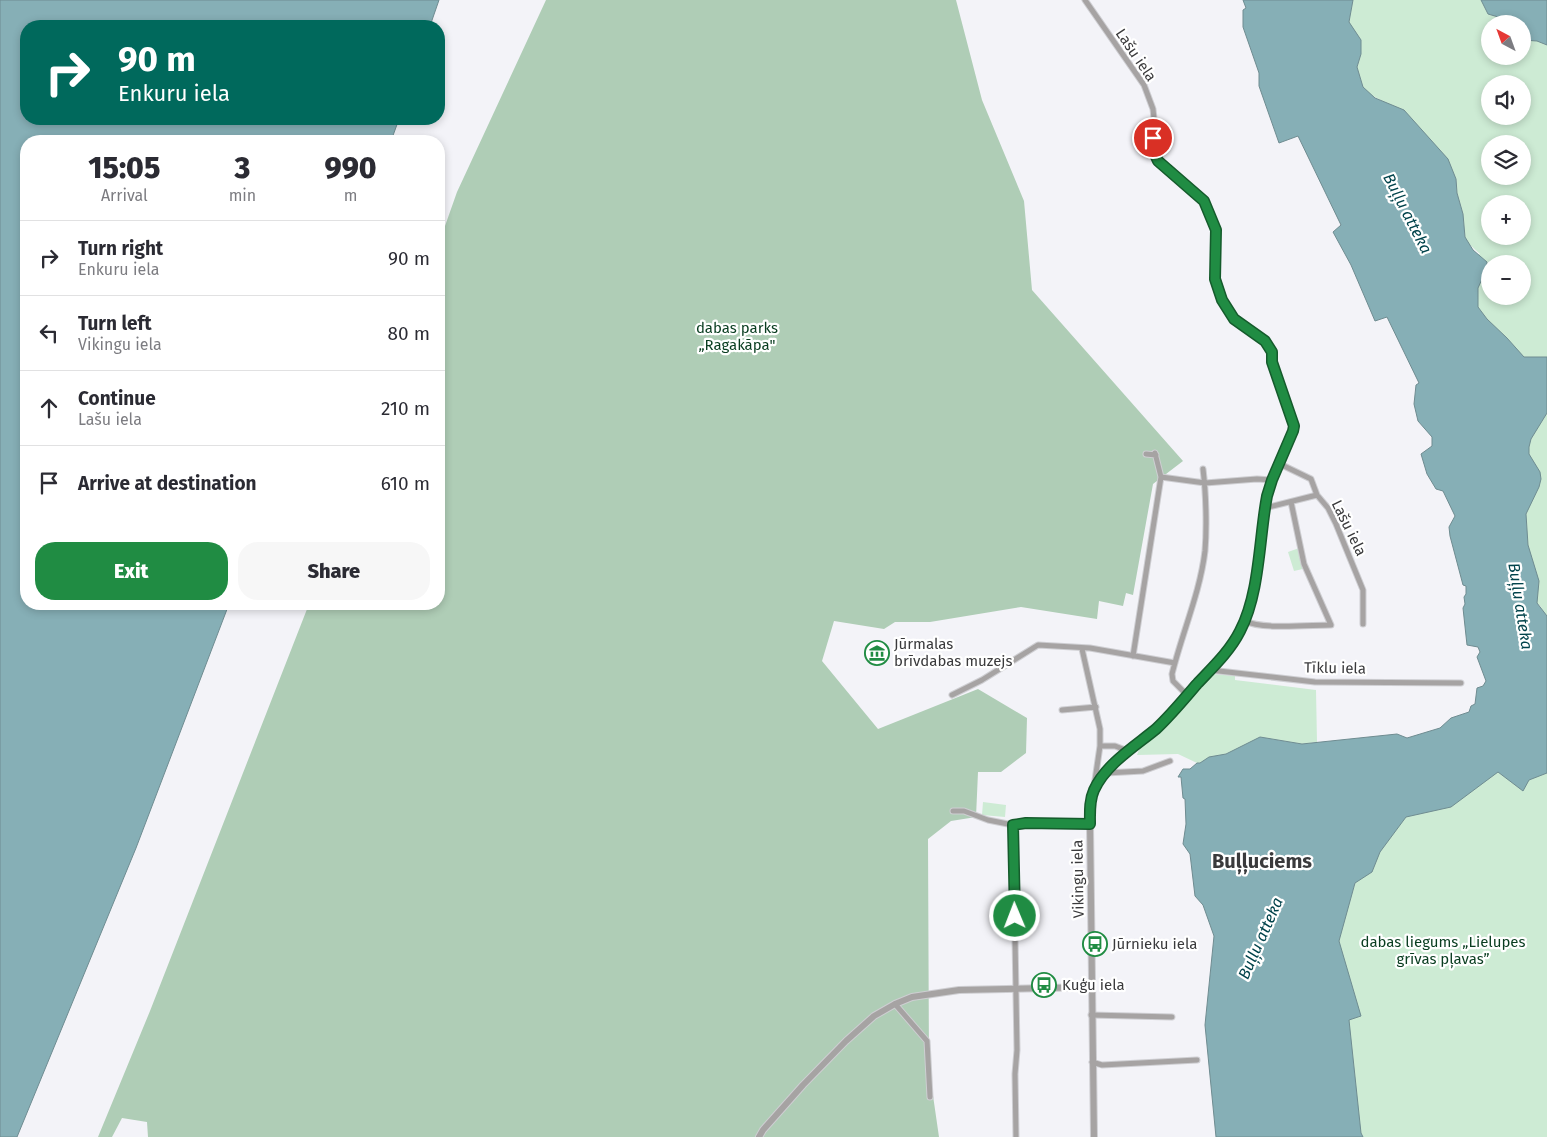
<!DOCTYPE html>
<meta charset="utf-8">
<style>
body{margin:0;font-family:"Fira Sans",sans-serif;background:#f7f7f7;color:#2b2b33;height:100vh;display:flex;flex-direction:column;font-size:19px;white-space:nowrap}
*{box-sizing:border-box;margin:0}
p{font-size:16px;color:#7c7c81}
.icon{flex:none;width:28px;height:28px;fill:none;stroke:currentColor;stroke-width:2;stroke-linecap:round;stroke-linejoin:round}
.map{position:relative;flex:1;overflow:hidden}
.panel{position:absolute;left:20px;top:135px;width:425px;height:475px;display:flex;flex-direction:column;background:#fff;border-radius:20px;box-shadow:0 2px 8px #0003}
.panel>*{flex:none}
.guide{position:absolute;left:20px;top:20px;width:425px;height:105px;border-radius:20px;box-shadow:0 2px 8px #0003;background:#00695c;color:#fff;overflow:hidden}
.needle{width:32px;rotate:319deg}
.buttons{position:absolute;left:1481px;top:15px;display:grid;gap:10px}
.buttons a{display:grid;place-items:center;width:50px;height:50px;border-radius:50%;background:#fff;box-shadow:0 2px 8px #0003;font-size:25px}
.pin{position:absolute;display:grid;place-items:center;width:42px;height:42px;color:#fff;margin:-21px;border:2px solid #fff;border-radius:50%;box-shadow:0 1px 5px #0007}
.me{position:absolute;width:55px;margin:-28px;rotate:359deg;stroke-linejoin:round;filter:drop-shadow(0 0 4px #0008)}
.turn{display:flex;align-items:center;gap:18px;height:105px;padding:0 15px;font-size:22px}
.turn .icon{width:65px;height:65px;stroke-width:2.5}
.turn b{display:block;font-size:35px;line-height:42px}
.eta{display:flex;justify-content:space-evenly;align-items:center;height:85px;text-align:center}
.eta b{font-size:30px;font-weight:800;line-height:35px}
.button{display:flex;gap:10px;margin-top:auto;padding:10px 15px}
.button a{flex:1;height:58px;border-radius:20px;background:#208c43;color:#fff;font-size:20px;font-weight:800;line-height:58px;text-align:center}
.button a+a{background:#f7f7f7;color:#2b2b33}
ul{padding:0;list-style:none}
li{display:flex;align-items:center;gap:15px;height:75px;padding:0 15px;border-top:1px solid #e1e1e2}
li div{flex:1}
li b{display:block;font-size:19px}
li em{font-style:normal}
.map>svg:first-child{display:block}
.green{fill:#cdebd4;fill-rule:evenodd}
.forest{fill:#afcdb6}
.water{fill:#86afb6;stroke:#6f8c91}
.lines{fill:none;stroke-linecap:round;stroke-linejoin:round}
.minor-casing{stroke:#ceced2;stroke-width:7}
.tertiary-casing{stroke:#ceced2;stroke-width:8}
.minor{stroke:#a6a3a3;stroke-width:5}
.tertiary{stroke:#a6a3a3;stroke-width:6}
.route-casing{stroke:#155b2c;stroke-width:12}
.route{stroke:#208c43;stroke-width:9}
.labels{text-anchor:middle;stroke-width:4.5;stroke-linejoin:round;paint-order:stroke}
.street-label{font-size:15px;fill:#3a3a3c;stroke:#fff}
.park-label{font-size:15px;fill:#093d20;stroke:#fff}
.poi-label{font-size:15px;fill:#3a3a3c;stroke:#fff;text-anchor:start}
.water-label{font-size:16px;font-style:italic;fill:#01434b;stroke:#fff}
.district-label{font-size:20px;font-weight:bold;fill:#3a3a3c;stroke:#fff}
</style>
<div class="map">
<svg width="1547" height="1137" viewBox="0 0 1547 1137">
<rect width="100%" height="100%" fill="#f3f3f8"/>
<!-- green -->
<path class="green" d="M 1353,0 L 1481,0 L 1488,14 L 1505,19 L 1508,23 L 1490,24 L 1490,56 L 1522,56 L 1523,40 L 1538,41 L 1547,45 L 1547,634 L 1541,607 L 1537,603 L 1537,595 L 1436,269 L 1480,254 L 1469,244 L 1465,237 L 1463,214 L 1457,193 L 1456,179 L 1388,104 L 1369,94 L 1363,87 L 1357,67 L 1361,54 L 1360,38 L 1351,27 L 1349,22 ZM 1490,84 L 1522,84 L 1522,116 L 1490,116 ZM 1490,144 L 1522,144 L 1522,176 L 1490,176 ZM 1490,204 L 1522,204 L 1522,236 L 1490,236 ZM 1490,264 L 1522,264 L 1522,296 L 1490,296 Z
M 1302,547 L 1307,568 L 1294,571 L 1288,552 Z
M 1212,674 L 1235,676 L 1235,680 L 1316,690 L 1317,742 L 1302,744 L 1260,737 L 1260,742 L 1200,763 L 1197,763 L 1178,754 L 1137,755 L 1140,747 L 1164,727 Z
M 1547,755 L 1547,1137 L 1295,1137 L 1337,940 L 1379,810 Z
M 983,802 L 1006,805 L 1005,817 L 982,815 Z"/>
<!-- forest -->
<path class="forest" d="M 546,0 L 956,0 L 982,100 L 1024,201 L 1032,290 L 1183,461 L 1153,484 L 1133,595 L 1126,593 L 1123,606 L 1099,601 L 1097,619 L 1021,607 L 930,622 L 895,622 L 884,629 L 834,621 L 822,661 L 878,729 L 978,689 L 1027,718 L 1026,753 L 1001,772 L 978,772 L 976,817 L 951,821 L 928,839 L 929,1068 L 939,1137 L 148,1137 L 147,1122 L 122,1118 L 112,1137 L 98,1137 L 150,1011 L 309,604 L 439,604 L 439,243 L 457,192 Z"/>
<!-- water -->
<path class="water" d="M 0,0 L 439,0 L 430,26 L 26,26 L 26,119 L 399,119 L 391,141 L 26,141 L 26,604 L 229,604 L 136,848 L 17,1137 L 0,1137 Z
M 1243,0 L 1353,0 L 1349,22 L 1361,40 L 1361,54 L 1357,67 L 1363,87 L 1375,98 L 1404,110 L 1448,159 L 1456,179 L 1457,193 L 1463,214 L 1465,237 L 1473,250 L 1487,262 L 1487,268 L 1478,288 L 1478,307 L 1487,319 L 1507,338 L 1524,357 L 1547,357 L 1547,413 L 1531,439 L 1529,447 L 1529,454 L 1540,472 L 1541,479 L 1539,487 L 1526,514 L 1528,545 L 1539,581 L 1537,603 L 1547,616 L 1547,773 L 1529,780 L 1523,791 L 1498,772 L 1451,807 L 1406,817 L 1380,852 L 1372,872 L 1355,883 L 1339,941 L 1361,1016 L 1349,1020 L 1361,1133 L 1363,1137 L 1216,1137 L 1205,1025 L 1214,936 L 1203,905 L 1195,896 L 1190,854 L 1183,844 L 1186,824 L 1185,799 L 1183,798 L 1181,777 L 1178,777 L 1183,769 L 1190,769 L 1197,763 L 1200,763 L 1209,757 L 1226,754 L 1260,737 L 1302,744 L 1397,734 L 1407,738 L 1440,728 L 1451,718 L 1469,712 L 1471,706 L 1475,704 L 1477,688 L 1483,686 L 1486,681 L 1477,657 L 1480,652 L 1478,647 L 1467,645 L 1463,608 L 1465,604 L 1464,597 L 1466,594 L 1466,586 L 1463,585 L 1450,536 L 1449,527 L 1455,516 L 1443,491 L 1436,489 L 1427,474 L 1421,454 L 1432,446 L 1432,437 L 1418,421 L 1414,404 L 1416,385 L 1419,383 L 1387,317 L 1375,321 L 1351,265 L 1333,232 L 1341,225 L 1298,136 L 1279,143 L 1259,86 L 1259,73 L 1243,27 L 1243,10 L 1246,8 Z
M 1481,0 L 1547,0 L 1547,45 L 1537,41 L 1523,40 L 1522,24 L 1508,24 L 1505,19 L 1488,14 Z"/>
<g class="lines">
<defs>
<path id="minor" d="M 1085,0 L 1144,85 L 1153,109 L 1155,128 L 1151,148 L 1158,161 L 1204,201 L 1216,230 L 1215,279 L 1223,301 L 1234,319 L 1265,341 L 1272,351 L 1273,362 L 1294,427 L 1290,441
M 1155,453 L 1161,477
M 1146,454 L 1156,455
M 1280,464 L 1311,479 L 1317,495 L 1328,508 L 1336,524 L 1363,590 L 1363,624
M 1265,508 L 1317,495
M 1245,621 C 1263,630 1310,625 1331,625 L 1304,564 L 1291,502
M 1082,649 L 1100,729 L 1100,746 L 1094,787
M 1133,656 L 1161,477 L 1205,483 L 1257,479 L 1272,480
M 1210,670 L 1315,682 L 1461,683
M 952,695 L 982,680 L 1038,645 L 1090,648 L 1175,663
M 1187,695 L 1173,681 L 1172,674 C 1182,633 1200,593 1205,551 C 1207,527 1206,493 1203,469
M 1062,710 L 1096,707
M 1100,746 L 1115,746 L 1128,751
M 1106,773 L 1143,771 L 1170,761
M 953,811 L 964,811 L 988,820 L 1013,825 L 1025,823 L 1090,824
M 1013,825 L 1017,1050 L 1015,1074 L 1016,1137
M 895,1004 L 927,1041 L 930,1097
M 1091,1015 L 1172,1017
M 1092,1062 L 1102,1065 L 1197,1060"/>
<path id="tertiary" d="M 759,1137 L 763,1130 L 803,1085 L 846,1041 L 874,1016 L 895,1004 L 912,997 L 959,990 L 1091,987
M 1094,1137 L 1090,824 C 1090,808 1090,794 1100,780 C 1114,759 1137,745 1156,729 C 1171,715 1184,699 1197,684 C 1213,667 1230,651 1240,631 C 1260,593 1259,538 1267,497 L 1272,480 L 1290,441"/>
</defs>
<!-- minor casing -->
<use href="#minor" class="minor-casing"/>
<!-- tertiary casing -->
<use href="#tertiary" class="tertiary-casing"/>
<!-- minor -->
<use href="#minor" class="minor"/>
<!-- tertiary -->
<use href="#tertiary" class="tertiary"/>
</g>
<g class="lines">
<defs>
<path id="route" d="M 1015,916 L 1013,825 L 1026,823 L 1090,824 C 1090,813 1089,801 1094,790 C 1106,764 1134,747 1156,729 C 1171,715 1184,699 1197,684 C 1213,667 1230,651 1240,631 C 1260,593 1259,538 1267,496 L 1272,480 L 1293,431 L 1294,426 L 1272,362 L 1272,352 L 1265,341 L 1234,319 L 1222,300 L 1215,279 L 1216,230 L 1204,201 L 1158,161 L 1152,148 L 1153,138"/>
</defs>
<!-- route casing -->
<use href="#route" class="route-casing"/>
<!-- route -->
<use href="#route" class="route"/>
</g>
<!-- icons -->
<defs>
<symbol id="museum-ring" viewBox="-11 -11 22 22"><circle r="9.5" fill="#fff" stroke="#208c43" stroke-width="1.5"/><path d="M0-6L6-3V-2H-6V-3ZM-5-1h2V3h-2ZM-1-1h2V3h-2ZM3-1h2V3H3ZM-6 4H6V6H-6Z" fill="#208c43"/></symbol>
<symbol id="bus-ring" viewBox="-11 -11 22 22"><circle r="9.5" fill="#fff" stroke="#208c43" stroke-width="1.5"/><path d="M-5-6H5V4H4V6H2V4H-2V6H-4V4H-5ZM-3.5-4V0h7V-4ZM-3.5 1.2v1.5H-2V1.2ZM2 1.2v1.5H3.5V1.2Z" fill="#208c43"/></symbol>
</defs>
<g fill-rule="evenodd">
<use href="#museum-ring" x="863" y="639" width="28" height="28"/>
<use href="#bus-ring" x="1081" y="930" width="28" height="28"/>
<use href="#bus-ring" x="1030" y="971" width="28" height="28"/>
</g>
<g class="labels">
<!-- street labels -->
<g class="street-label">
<text transform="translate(1136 55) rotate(56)" y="5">Lašu iela</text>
<text transform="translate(1349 528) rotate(64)" y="5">Lašu iela</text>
<text transform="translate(1335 668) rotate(1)" y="5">Tīklu iela</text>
<text transform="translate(1078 879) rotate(-91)" y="5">Vikingu iela</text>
</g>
<!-- park labels -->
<g class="park-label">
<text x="737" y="333">dabas parks<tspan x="737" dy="17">„Ragakāpa"</tspan></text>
<text x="1443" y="947">dabas liegums „Lielupes<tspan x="1443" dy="17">grīvas pļavas”</tspan></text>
</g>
<!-- poi labels -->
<g class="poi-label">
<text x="894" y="649">Jūrmalas<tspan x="894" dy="17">brīvdabas muzejs</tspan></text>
<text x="1112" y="949">Jūrnieku iela</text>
<text x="1062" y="990">Kuģu iela</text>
</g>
<!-- water labels -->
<g class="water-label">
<text transform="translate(1408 213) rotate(63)" y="6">Buļļu atteka</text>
<text transform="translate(1521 606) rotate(81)" y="6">Buļļu atteka</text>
<text transform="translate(1260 938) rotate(-66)" y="6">Buļļu atteka</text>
</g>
<!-- district labels -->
<g class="district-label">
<text x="1262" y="868">Buļļuciems</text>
</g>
</g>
</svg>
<div class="buttons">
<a><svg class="needle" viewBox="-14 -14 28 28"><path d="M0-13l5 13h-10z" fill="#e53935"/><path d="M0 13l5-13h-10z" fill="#7c7c81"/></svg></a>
<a><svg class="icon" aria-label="sound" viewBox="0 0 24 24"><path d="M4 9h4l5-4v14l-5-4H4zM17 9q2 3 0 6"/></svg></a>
<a><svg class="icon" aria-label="layers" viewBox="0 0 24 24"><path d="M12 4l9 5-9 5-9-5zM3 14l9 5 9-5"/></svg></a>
<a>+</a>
<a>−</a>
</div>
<div class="pin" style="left:1153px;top:138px;background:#d93025"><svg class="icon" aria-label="arrive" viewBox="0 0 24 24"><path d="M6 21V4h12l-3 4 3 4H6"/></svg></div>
<svg class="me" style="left:1015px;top:916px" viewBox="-20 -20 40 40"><circle r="17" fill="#208c43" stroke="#fff" stroke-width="3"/><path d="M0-11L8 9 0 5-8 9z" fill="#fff"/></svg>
<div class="guide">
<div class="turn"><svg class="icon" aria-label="right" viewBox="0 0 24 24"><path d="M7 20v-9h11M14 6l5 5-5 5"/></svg><div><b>90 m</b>Enkuru iela</div></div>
</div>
<section class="panel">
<div class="eta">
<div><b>15:05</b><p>Arrival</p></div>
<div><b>3</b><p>min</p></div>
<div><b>990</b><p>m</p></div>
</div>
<ul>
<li><svg class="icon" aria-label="right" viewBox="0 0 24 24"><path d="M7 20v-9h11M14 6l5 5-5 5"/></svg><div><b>Turn right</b><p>Enkuru iela</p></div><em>90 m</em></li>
<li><svg class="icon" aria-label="left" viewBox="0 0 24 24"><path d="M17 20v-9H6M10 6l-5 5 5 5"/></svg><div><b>Turn left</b><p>Vikingu iela</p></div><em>80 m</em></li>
<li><svg class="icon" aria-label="ahead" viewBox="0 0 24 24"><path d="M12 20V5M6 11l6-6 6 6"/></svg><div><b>Continue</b><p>Lašu iela</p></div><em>210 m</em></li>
<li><svg class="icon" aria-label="arrive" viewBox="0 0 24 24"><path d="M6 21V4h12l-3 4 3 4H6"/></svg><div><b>Arrive at destination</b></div><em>610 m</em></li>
</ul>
<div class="button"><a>Exit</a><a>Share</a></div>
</section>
</div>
